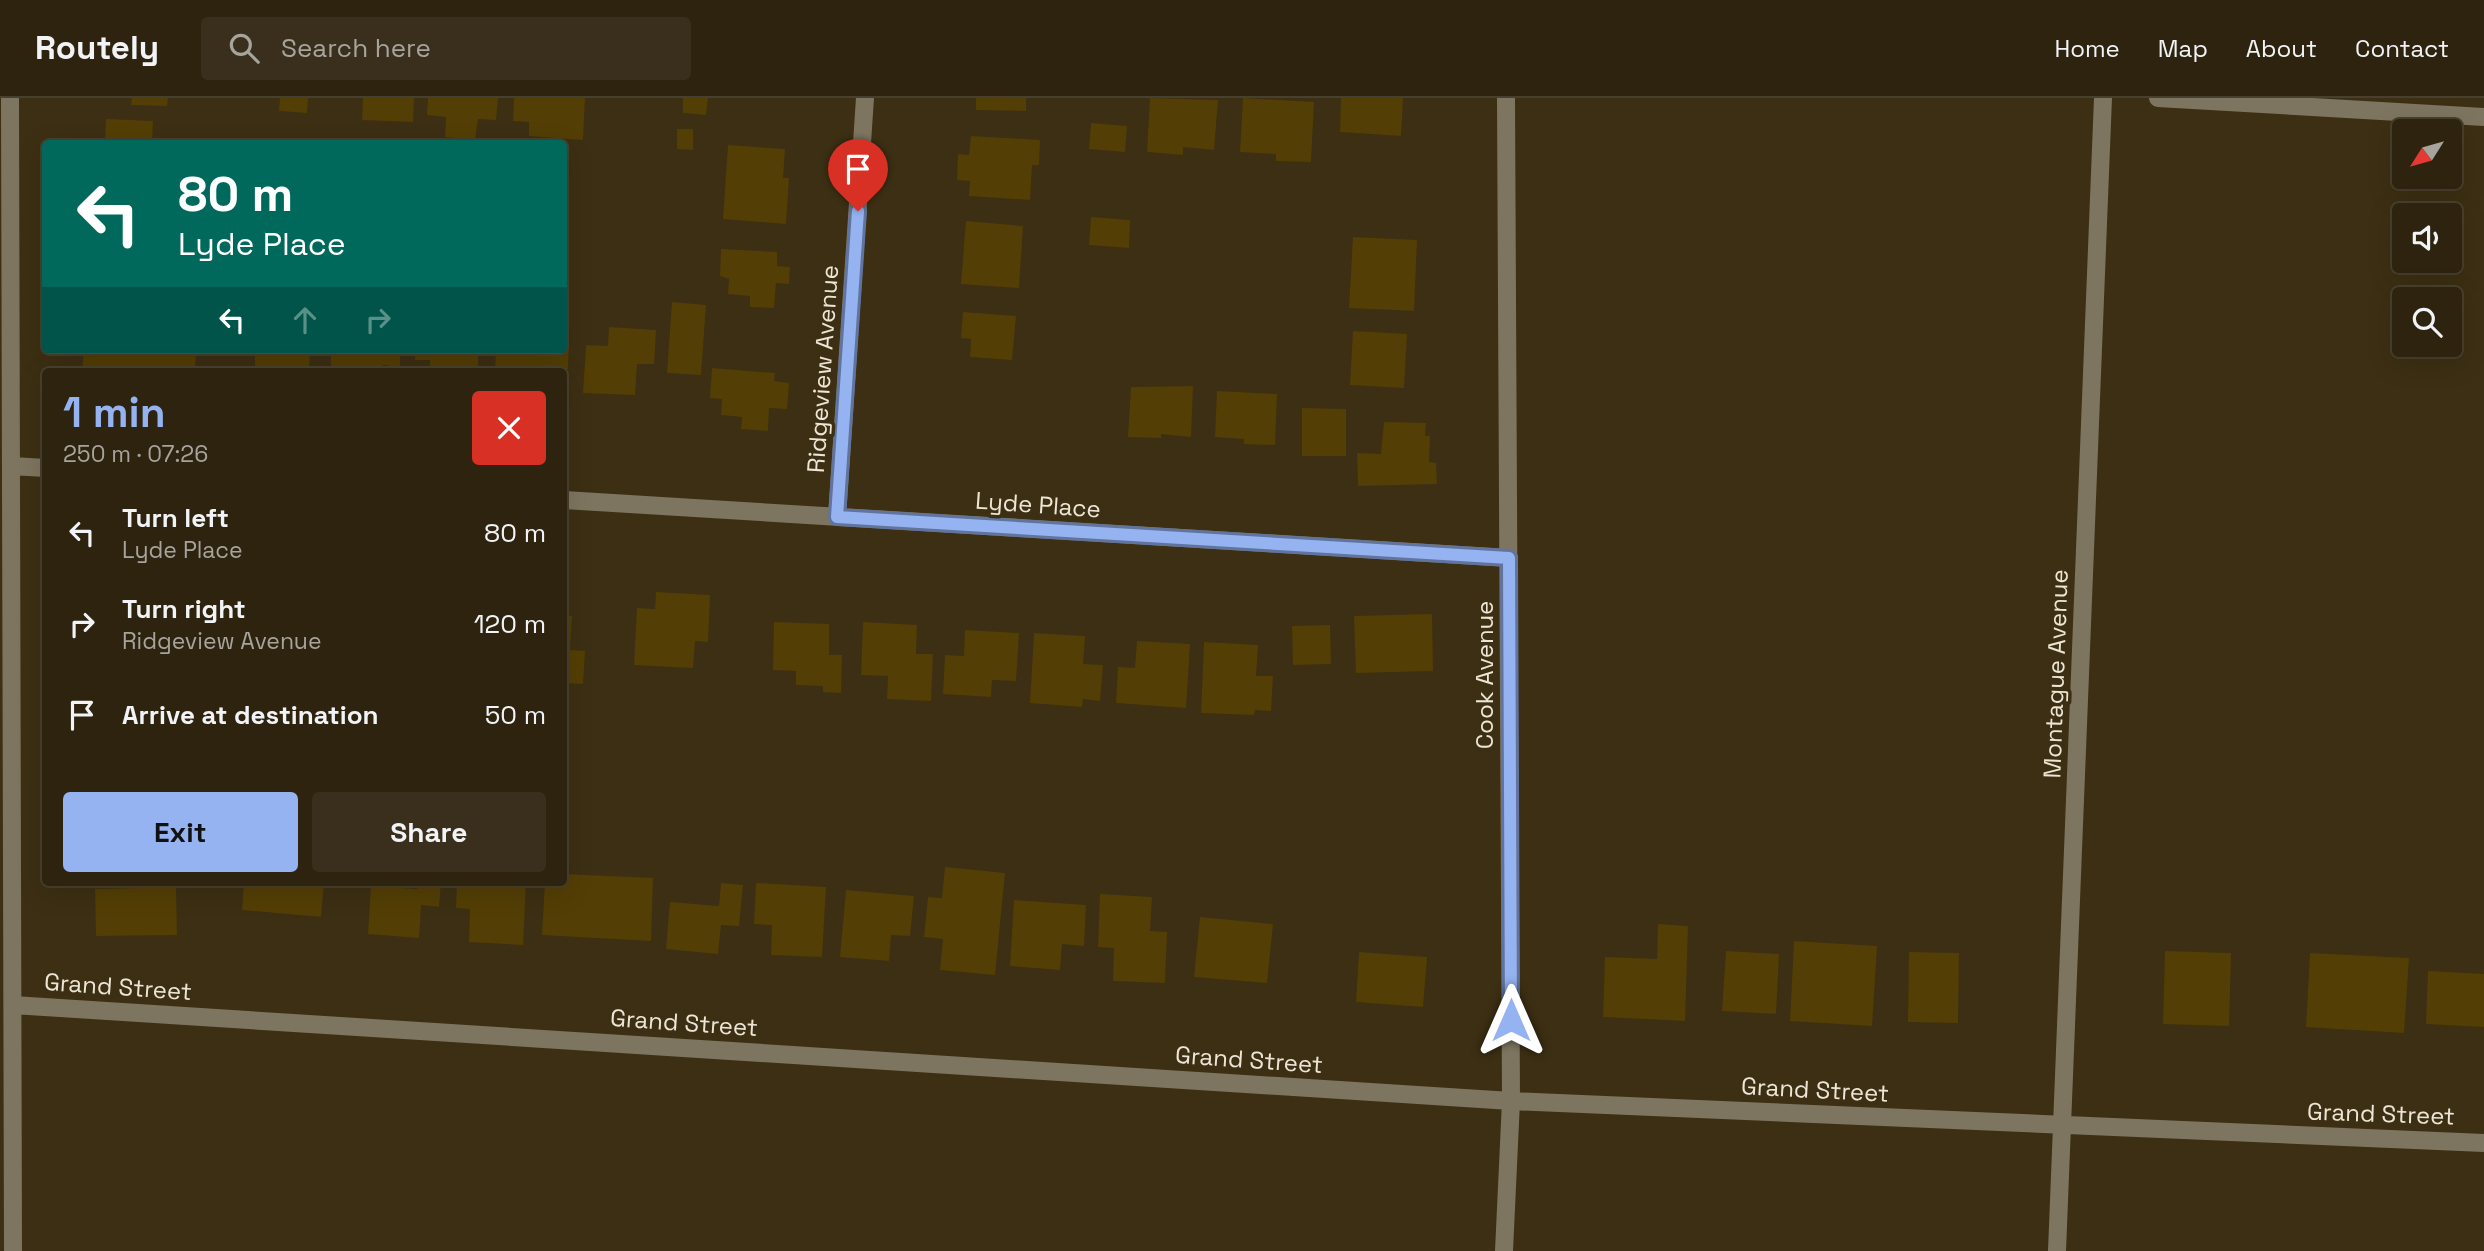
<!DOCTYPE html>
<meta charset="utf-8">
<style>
body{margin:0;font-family:"Space Grotesk",sans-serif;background:#392f1c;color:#f1f3f6;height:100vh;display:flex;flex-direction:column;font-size:26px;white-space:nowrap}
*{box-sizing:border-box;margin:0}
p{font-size:23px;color:#a7a49e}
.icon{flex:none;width:38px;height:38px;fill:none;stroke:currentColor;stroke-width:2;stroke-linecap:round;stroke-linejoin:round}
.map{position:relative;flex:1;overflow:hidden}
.drawer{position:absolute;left:42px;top:270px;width:525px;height:518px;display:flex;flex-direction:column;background:#2d230e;border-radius:7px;box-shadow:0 7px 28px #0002,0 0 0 2px #48402e}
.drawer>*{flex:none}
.top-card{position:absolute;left:42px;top:42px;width:525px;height:214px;border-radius:7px;box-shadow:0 7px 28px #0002,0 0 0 2px #48402e;background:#00695c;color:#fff;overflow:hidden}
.needle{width:46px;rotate:233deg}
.tools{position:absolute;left:2392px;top:21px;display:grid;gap:14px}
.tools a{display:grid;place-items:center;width:70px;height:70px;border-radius:7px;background:#2d230e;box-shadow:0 7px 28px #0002,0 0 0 2px #48402e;font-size:35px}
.pin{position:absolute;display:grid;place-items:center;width:60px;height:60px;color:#fff;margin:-72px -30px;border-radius:50% 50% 50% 0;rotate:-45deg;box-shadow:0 0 7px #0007}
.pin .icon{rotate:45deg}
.me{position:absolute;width:77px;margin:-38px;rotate:0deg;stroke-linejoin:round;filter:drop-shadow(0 0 5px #0008)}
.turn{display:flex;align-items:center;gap:24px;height:147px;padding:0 21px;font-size:32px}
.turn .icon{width:91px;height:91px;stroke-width:2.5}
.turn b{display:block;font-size:49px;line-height:60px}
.lanes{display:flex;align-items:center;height:66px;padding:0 21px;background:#0003;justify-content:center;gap:35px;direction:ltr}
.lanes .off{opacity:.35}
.round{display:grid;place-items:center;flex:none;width:74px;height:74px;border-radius:7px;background:#392f1c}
.summary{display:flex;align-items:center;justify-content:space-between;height:119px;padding:0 21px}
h1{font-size:42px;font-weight:700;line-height:52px;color:#95b2f1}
.cta{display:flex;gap:14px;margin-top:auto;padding:14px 21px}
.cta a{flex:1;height:80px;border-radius:7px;background:#95b2f1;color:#111;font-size:28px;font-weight:700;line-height:80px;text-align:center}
.cta a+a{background:#392f1c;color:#f1f3f6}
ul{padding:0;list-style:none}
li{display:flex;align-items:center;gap:21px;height:91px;padding:0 21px}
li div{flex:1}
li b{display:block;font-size:26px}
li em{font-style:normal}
header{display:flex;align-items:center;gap:42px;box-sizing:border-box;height:98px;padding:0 35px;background:#2d230e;border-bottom:2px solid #48402e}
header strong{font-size:33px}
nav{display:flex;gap:38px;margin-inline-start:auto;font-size:24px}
.search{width:490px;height:63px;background:#392f1c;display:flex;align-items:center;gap:18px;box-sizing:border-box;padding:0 24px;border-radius:7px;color:#a7a49e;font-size:26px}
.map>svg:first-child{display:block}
.building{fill:#533e05}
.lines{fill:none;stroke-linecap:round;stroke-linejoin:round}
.minor{stroke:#7e7560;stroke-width:18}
.route-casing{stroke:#61749d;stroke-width:18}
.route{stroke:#95b2f1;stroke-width:12}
.labels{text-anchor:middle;stroke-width:7;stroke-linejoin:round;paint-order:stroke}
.street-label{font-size:24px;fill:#ede5d5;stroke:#3c2f13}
</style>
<header>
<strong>Routely</strong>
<div class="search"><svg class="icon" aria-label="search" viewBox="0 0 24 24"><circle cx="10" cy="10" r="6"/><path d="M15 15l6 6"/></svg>Search here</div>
<nav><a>Home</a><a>Map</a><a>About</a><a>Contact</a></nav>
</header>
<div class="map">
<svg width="2484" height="1153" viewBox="0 0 2484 1153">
<rect width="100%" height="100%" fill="#3c2f13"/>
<!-- building -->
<path class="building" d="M 132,0 L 168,0 L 167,8 L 131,7 Z
M 280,0 L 308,0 L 307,15 L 279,13 Z
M 363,0 L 414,0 L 413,24 L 362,22 Z
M 428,0 L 498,0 L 496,22 L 478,21 L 475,42 L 445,39 L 446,19 L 427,17 Z
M 514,0 L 585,0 L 583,42 L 529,38 L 529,24 L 513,23 Z
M 683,0 L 708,0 L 706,17 L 683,15 Z
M 976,0 L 1026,0 L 1026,13 L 976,12 Z
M 1150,0 L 1218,2 L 1214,52 L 1183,49 L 1183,57 L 1147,54 Z
M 1243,0 L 1314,4 L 1311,64 L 1276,63 L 1276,56 L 1240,54 Z
M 1341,0 L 1403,0 L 1401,38 L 1340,34 Z
M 106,21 L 153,23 L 152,46 L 105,46 Z
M 1091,25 L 1127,28 L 1125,54 L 1089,51 Z
M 677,31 L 693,31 L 693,52 L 677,51 Z
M 971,38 L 1040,42 L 1039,67 L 1032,67 L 1030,102 L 969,98 L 970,83 L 957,82 L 958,56 L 969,57 Z
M 728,47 L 785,51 L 783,80 L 789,80 L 786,126 L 723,121 Z
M 1091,119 L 1130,122 L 1129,150 L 1089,147 Z
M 966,123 L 1023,128 L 1019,190 L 961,186 Z
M 1353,139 L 1417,142 L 1414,213 L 1349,210 Z
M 721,151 L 777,154 L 777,168 L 790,169 L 789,186 L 776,185 L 774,210 L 750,209 L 750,198 L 728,196 L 729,181 L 720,178 Z
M 672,204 L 706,207 L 701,277 L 667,275 Z
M 963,214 L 1016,218 L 1012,262 L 970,259 L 971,241 L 961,240 Z
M 609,229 L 656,232 L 654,266 L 637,266 L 635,297 L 583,295 L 586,247 L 608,248 Z
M 1353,233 L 1407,236 L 1404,290 L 1350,287 Z
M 564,240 L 569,240 L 568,271 L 495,273 L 496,252 L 564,252 Z
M 84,252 L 196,252 L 195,273 L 82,273 Z
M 255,252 L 310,252 L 309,273 L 255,273 Z
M 331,252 L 400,252 L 400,269 L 383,267 L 382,273 L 331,273 Z
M 416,252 L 478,252 L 478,273 L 430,272 L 430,262 L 415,262 Z
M 712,270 L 775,275 L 774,283 L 789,285 L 787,311 L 769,310 L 768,333 L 741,331 L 742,319 L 721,317 L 722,301 L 710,300 Z
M 1193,288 L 1191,339 L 1161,336 L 1161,340 L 1128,339 L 1131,289 Z
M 1217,293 L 1277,296 L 1275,347 L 1244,346 L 1244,341 L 1215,339 Z
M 1302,310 L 1346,311 L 1346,358 L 1302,358 Z
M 1384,324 L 1426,325 L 1425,338 L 1430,338 L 1429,364 L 1436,365 L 1437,386 L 1358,388 L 1357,355 L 1381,356 Z
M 656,494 L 710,497 L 708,544 L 695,543 L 693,570 L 634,567 L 637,510 L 655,511 Z
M 1432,516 L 1433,573 L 1356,575 L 1354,518 Z
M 564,518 L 572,518 L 570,552 L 585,553 L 583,586 L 564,585 Z
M 774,524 L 829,526 L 829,557 L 842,557 L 841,595 L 823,594 L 823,588 L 796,587 L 796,573 L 773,572 Z
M 863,524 L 917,527 L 916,556 L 933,556 L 931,603 L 887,601 L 888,578 L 861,577 Z
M 1330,527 L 1331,566 L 1293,567 L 1292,528 Z
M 965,532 L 1019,535 L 1016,583 L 992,582 L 991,599 L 943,596 L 945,557 L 964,558 Z
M 1034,535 L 1085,538 L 1083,566 L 1103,567 L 1100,603 L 1083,601 L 1082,609 L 1030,605 Z
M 1137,543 L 1190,546 L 1186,610 L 1116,605 L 1118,569 L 1135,570 Z
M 1204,544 L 1258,547 L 1256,578 L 1273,578 L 1271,613 L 1255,612 L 1254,617 L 1201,615 Z
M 945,769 L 1005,775 L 995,877 L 940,872 L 943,841 L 924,839 L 928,799 L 942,800 Z
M 564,776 L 653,780 L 651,843 L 542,837 L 545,784 L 564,784 Z
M 244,784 L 324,784 L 321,819 L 242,812 Z
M 418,784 L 441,784 L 439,809 L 421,807 L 419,840 L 368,836 L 371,788 L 417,791 Z
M 457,784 L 526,784 L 523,847 L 469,844 L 470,811 L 456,810 Z
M 721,785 L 743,787 L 739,828 L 721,827 L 718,856 L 666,851 L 670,804 L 719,808 Z
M 756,785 L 826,789 L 822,859 L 771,857 L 772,827 L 754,826 Z
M 176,789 L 177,837 L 96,838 L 95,791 Z
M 846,792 L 914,798 L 910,838 L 891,837 L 889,863 L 840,859 Z
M 1100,796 L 1152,799 L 1150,833 L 1167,834 L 1165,885 L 1113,883 L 1114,850 L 1098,849 Z
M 1014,802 L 1086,807 L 1084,848 L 1062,846 L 1060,872 L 1010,868 Z
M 1200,819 L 1273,826 L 1267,885 L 1194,879 Z
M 1658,826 L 1688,828 L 1685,923 L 1603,919 L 1605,859 L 1657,861 Z
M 1794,843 L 1877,848 L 1872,928 L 1790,923 Z
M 1726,853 L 1779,856 L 1776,916 L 1722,913 Z
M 2165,853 L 2231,855 L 2229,928 L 2163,926 Z
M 1359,854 L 1427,859 L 1423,909 L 1356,904 Z
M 1909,854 L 1959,855 L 1958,925 L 1908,924 Z
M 2310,855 L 2409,860 L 2404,935 L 2306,929 Z
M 2428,873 L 2484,876 L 2484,929 L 2426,926 Z"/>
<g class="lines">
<!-- minor -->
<path class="minor" d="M 10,0 L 13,1153
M 2158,0 L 2484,19
M 11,368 L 46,370
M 564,402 L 1509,460
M 837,419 L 865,0
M 13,907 L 1511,1003 L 2484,1045
M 1504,1153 L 1511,1003 L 1506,0
M 2057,1153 L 2103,0"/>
</g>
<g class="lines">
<defs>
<path id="route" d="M 858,113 L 837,419 L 1509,460 L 1511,922"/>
</defs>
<!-- route casing -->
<use href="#route" class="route-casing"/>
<!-- route -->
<use href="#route" class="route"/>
</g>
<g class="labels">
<!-- street labels -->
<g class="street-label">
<text transform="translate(823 271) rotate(-86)" y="8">Ridgeview Avenue</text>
<text transform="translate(1038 407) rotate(4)" y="8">Lyde Place</text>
<text transform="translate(2056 576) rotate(-88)" y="8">Montague Avenue</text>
<text transform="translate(1485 577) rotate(-90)" y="8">Cook Avenue</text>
<text transform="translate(118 889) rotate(4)" y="8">Grand Street</text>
<text transform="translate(684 925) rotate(4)" y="8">Grand Street</text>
<text transform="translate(1249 962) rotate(4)" y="8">Grand Street</text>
<text transform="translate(1815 992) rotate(3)" y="8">Grand Street</text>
<text transform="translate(2381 1016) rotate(2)" y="8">Grand Street</text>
</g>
</g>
</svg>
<div class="tools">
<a><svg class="needle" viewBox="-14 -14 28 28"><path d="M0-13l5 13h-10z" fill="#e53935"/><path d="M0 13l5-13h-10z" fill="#a7a49e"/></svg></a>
<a><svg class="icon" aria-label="sound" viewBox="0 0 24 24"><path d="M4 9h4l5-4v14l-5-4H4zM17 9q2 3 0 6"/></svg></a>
<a><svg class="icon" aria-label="search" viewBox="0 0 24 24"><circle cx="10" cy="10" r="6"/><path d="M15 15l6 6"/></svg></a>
</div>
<div class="pin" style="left:858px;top:113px;background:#d93025"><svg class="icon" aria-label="arrive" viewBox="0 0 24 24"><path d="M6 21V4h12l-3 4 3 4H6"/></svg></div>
<svg class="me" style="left:1511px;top:922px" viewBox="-20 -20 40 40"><path d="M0-17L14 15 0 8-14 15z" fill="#95b2f1" stroke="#fff" stroke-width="4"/></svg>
<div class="top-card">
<div class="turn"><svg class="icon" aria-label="left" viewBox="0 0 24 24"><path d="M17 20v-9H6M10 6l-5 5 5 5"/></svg><div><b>80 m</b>Lyde Place</div></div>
<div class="lanes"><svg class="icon" aria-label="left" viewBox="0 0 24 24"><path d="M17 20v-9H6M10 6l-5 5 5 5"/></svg><svg class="icon off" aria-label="ahead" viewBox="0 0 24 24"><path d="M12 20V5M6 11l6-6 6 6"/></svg><svg class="icon off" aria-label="right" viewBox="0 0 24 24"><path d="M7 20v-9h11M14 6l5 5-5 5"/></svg></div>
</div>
<section class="drawer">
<div class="summary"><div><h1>1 min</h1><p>250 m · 07:26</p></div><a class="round" style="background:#d93025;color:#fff"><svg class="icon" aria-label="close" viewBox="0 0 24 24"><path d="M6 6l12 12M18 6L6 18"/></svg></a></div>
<ul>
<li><svg class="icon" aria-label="left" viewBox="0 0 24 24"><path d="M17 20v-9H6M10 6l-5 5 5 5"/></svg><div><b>Turn left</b><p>Lyde Place</p></div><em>80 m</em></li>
<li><svg class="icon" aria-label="right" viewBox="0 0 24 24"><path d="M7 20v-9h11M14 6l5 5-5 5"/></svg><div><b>Turn right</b><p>Ridgeview Avenue</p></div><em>120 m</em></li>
<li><svg class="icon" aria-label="arrive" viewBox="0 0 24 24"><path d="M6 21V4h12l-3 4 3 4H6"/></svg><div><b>Arrive at destination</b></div><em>50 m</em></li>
</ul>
<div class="cta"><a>Exit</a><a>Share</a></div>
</section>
</div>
